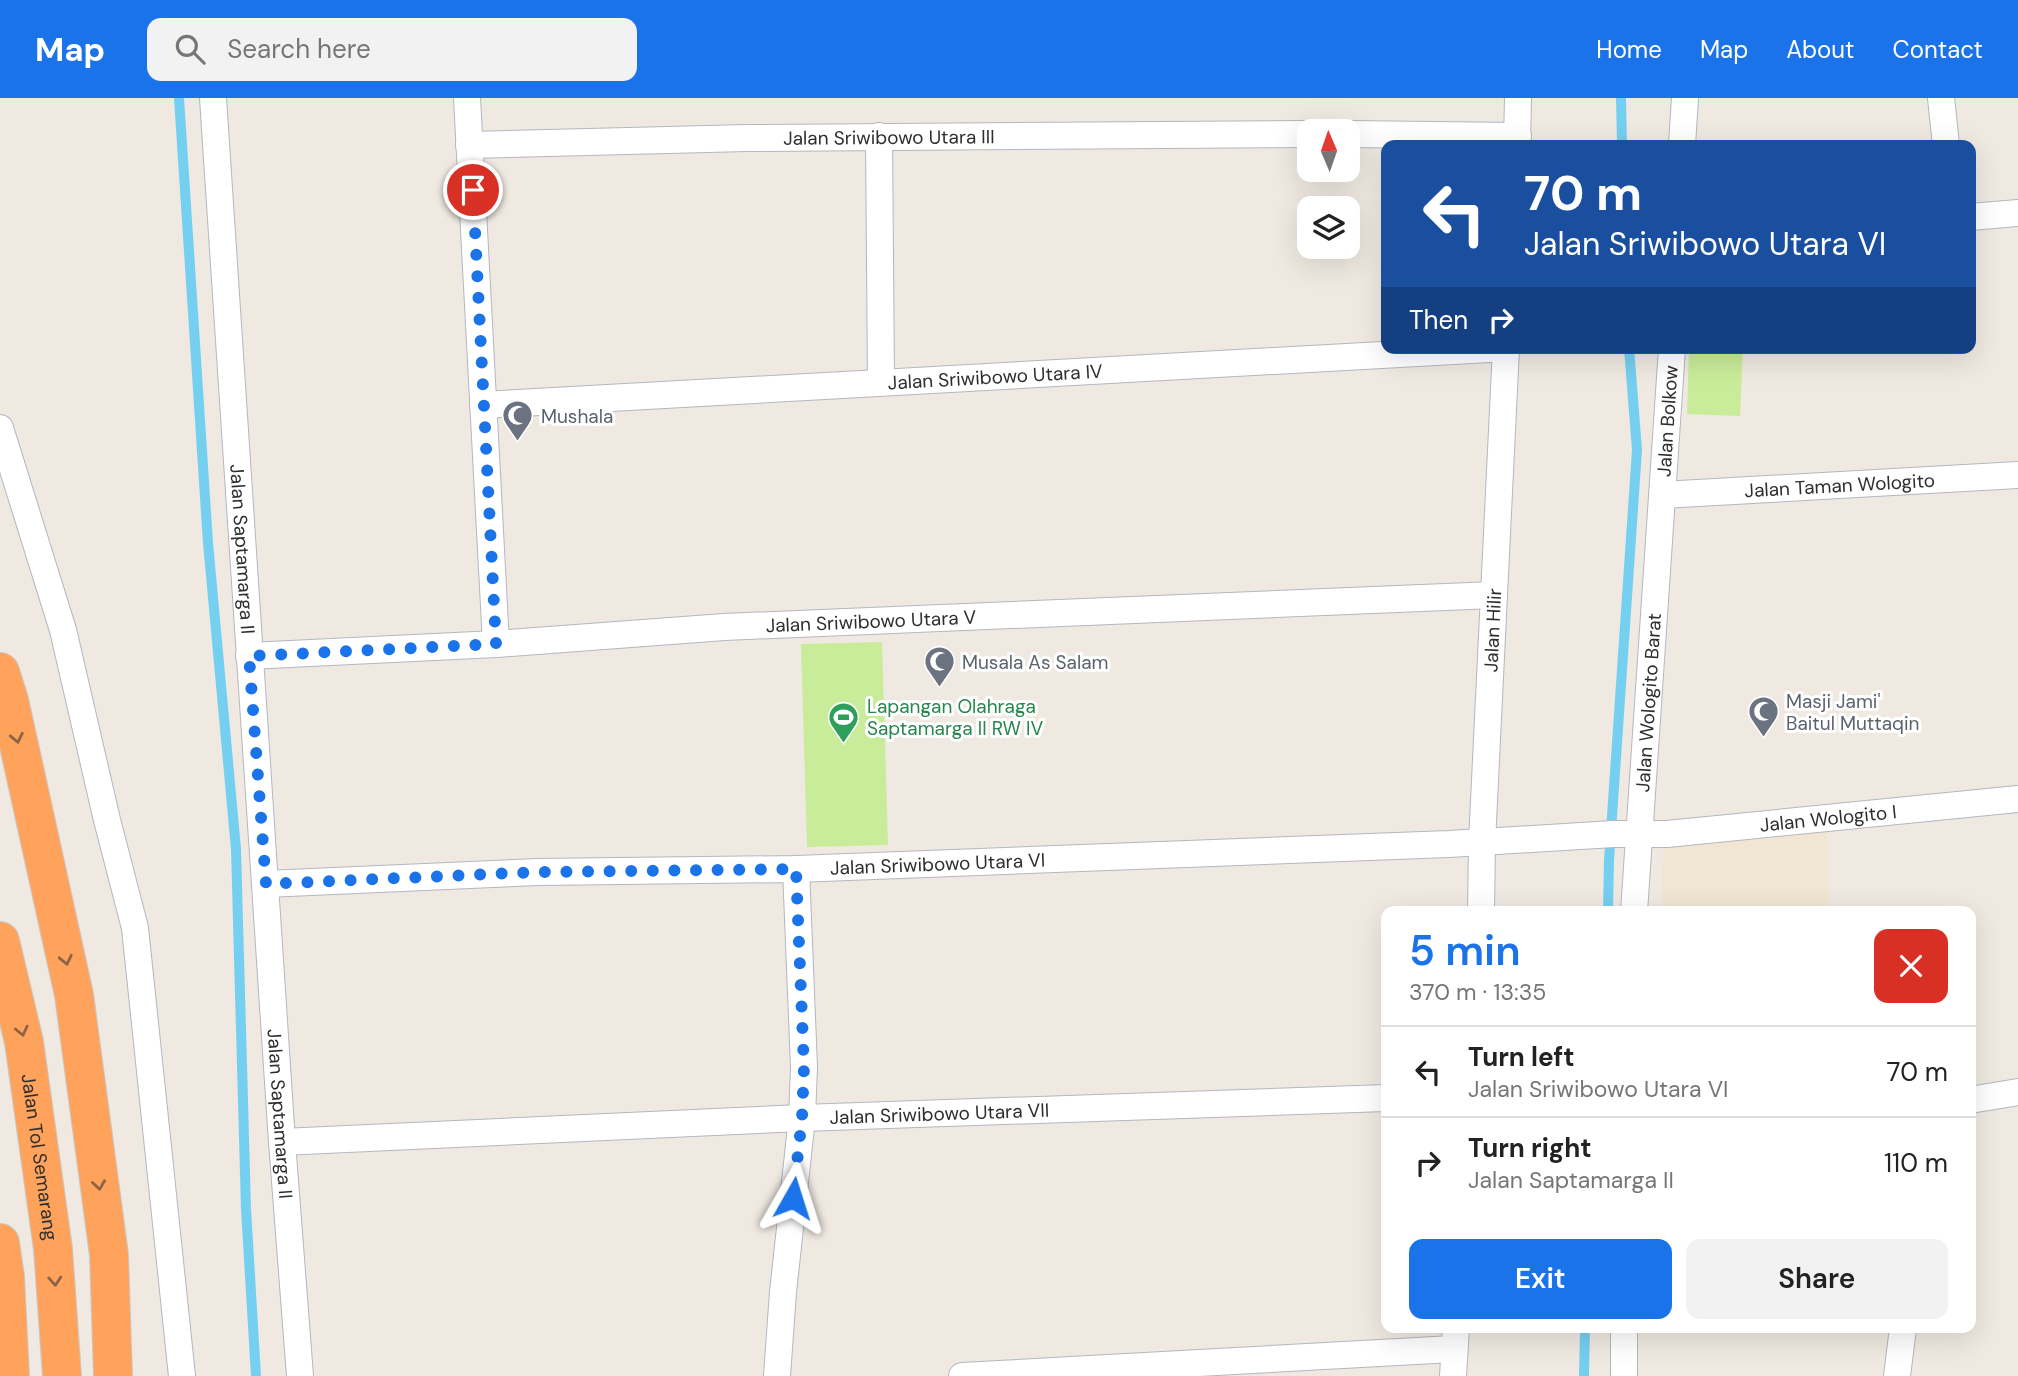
<!DOCTYPE html>
<meta charset="utf-8">
<style>
body{margin:0;font-family:"DM Sans",sans-serif;background:#f2f2f2;color:#222;height:100vh;display:flex;flex-direction:column;font-size:26px;white-space:nowrap}
*{box-sizing:border-box;margin:0}
p{font-size:23px;color:#767676}
.icon{flex:none;width:38px;height:38px;fill:none;stroke:currentColor;stroke-width:2;stroke-linecap:round;stroke-linejoin:round}
.map{position:relative;flex:1;overflow:hidden}
.sheet{position:absolute;left:1381px;top:808px;width:595px;height:427px;display:flex;flex-direction:column;background:#fff;border-radius:14px;box-shadow:0 7px 28px #0002}
.sheet>*{flex:none}
.guide{position:absolute;left:1381px;top:42px;width:595px;height:214px;border-radius:14px;box-shadow:0 7px 28px #0002;background:#1a4fa0;color:#fff;overflow:hidden}
.needle{width:46px;rotate:358deg}
.tools{position:absolute;left:1297px;top:21px;display:grid;gap:14px}
.tools a{display:grid;place-items:center;width:63px;height:63px;border-radius:14px;background:#fff;box-shadow:0 7px 28px #0002;font-size:35px}
.pin{position:absolute;display:grid;place-items:center;width:60px;height:60px;color:#fff;margin:-30px;border:4px solid #fff;border-radius:50%;box-shadow:0 2px 7px #0007}
.me{position:absolute;width:77px;margin:-38px;rotate:6deg;stroke-linejoin:round;filter:drop-shadow(0 0 5px #0008)}
.turn{display:flex;align-items:center;gap:24px;height:147px;padding:0 28px;font-size:32px}
.turn .icon{width:91px;height:91px;stroke-width:2.5}
.turn b{display:block;font-size:49px;line-height:60px}
.then{display:flex;align-items:center;height:66px;padding:0 28px;background:#0003;gap:14px;font-size:26px}
.round{display:grid;place-items:center;flex:none;width:74px;height:74px;border-radius:14px;background:#f2f2f2}
.summary{display:flex;align-items:center;justify-content:space-between;height:119px;padding:0 28px}
h1{font-size:42px;font-weight:600;line-height:52px;color:#1a73e8}
.button{display:flex;gap:14px;margin-top:auto;padding:14px 28px}
.button a{flex:1;height:80px;border-radius:14px;background:#1a73e8;color:#fff;font-size:28px;font-weight:600;line-height:80px;text-align:center}
.button a+a{background:#f2f2f2;color:#222}
ul{padding:0;list-style:none}
li{display:flex;align-items:center;gap:21px;height:91px;padding:0 28px;border-top:2px solid #e0e0e0}
li div{flex:1}
li b{display:block;font-size:26px}
li em{font-style:normal}
header{display:flex;align-items:center;gap:42px;box-sizing:border-box;height:98px;padding:0 35px;background:#1a73e8;color:#fff}
header strong{font-size:33px}
nav{display:flex;gap:38px;margin-inline-start:auto;font-size:24px}
.search{width:490px;height:63px;background:#f2f2f2;display:flex;align-items:center;gap:18px;box-sizing:border-box;padding:0 24px;border-radius:14px;color:#767676;font-size:26px}
.map>svg:first-child{display:block}
.education{fill:#f0e6d1}
.pitch{fill:#c9ec9a}
.lines{fill:none;stroke-linecap:round;stroke-linejoin:round}
.stream{stroke:#75cff0;stroke-width:10}
.minor-casing{stroke:#b4b7c1;stroke-width:28}
.motorway-casing{stroke:#c9c9c9;stroke-width:40}
.minor{stroke:#fff;stroke-width:26}
.motorway{stroke:#ffa35c;stroke-width:38}
.oneway{stroke:#8c6343}
.route{stroke:#1a73e8;stroke-width:12;stroke-dasharray:0 21.6}
.labels{text-anchor:middle;stroke-width:6;stroke-linejoin:round;paint-order:stroke}
.street-label{font-size:19px;fill:#2e2e2e;stroke:#fff}
.worship-label{font-size:19px;fill:#5b616d;stroke:#fff;text-anchor:start}
.leisure-label{font-size:19px;fill:#27864d;stroke:#fff;text-anchor:start}
</style>
<header>
<strong>Map</strong>
<div class="search"><svg class="icon" aria-label="search" viewBox="0 0 24 24"><circle cx="10" cy="10" r="6"/><path d="M15 15l6 6"/></svg>Search here</div>
<nav><a>Home</a><a>Map</a><a>About</a><a>Contact</a></nav>
</header>
<div class="map">
<svg width="2018" height="1278" viewBox="0 0 2018 1278">
<rect width="100%" height="100%" fill="#efe9e1"/>
<!-- education -->
<path class="education" d="M 1827,733 L 1829,814 L 1662,814 L 1664,738 Z"/>
<!-- pitch -->
<path class="pitch" d="M 1689,250 L 1743,250 L 1740,318 L 1687,316 Z
M 882,544 L 888,747 L 807,749 L 801,546 Z"/>
<g class="lines">
<!-- stream -->
<path class="stream" d="M 179,0 L 208,445 L 236,751 L 246,1111 L 256,1278
M 1621,0 L 1622,47
M 1608,814 L 1609,762 L 1637,352 L 1629,250
M 1584,1278 L 1585,1230"/>
<defs>
<g id="minor">
<path id="s1" d="M 213,0 L 282,1044 L 300,1278"/>
<path d="M 467,0 L 496,546"/>
<path d="M 1941,0 L 1946,47"/>
<path d="M 1348,36 L 1518,38"/>
<path d="M 879,38 L 881,284"/>
<path id="s2" d="M 469,47 L 747,40 L 1309,36"/>
<path d="M 1517,47 L 1518,0"/>
<path d="M 1682,47 L 1685,0"/>
<path d="M 1970,119 L 2018,115"/>
<path id="s3" d="M 483,307 L 1507,250"/>
<path d="M 0,330 L 63,532 L 107,722 L 135,830 L 182,1278"/>
<path id="s4" d="M 1662,397 L 2018,377"/>
<path id="s5" d="M 249,558 L 496,546 L 724,529 L 1494,497"/>
<path id="s6" d="M 266,786 L 538,774 L 796,771 L 1449,746 L 1613,736 L 1667,736 L 2018,701"/>
<path id="s7" d="M 1481,814 L 1482,744 L 1506,250"/>
<path id="s8" d="M 1634,814 L 1672,250"/>
<path d="M 1970,1002 L 2018,994"/>
<path id="s9" d="M 282,1044 L 802,1020 L 1386,1000"/>
<path d="M 777,1278 L 783,1194 L 802,1020 L 804,969 L 796,771"/>
<path d="M 962,1278 L 1453,1251"/>
<path d="M 1453,1278 L 1456,1230"/>
<path d="M 1624,1278 L 1624,1230"/>
<path d="M 1897,1278 L 1903,1230"/>
</g>
<g id="motorway">
<path d="M 0,574 L 9,602 L 74,897 L 109,1157 L 113,1278"/>
<path id="s10" d="M 0,843 L 24,944 L 53,1151 L 62,1278"/>
<path d="M 0,1145 L 5,1179 L 10,1278"/>
</g>
</defs>
<!-- minor casing -->
<use href="#minor" class="minor-casing"/>
<!-- motorway casing -->
<use href="#motorway" class="motorway-casing"/>
<!-- minor -->
<use href="#minor" class="minor"/>
<!-- motorway -->
<use href="#motorway" class="motorway"/>
</g>
<!-- one-way arrows -->
<defs><path id="oneway-chevron" d="M-2-3.5L2.5 0L-2 3.5" fill="none" stroke-width="1.6" stroke-linecap="round" stroke-linejoin="round" transform="scale(1.75)"/></defs>
<g class="oneway">
<use href="#oneway-chevron" transform="translate(17 640) rotate(78)"/>
<use href="#oneway-chevron" transform="translate(66 862) rotate(78)"/>
<use href="#oneway-chevron" transform="translate(22 933) rotate(77)"/>
<use href="#oneway-chevron" transform="translate(99 1087) rotate(82)"/>
<use href="#oneway-chevron" transform="translate(55 1183) rotate(86)"/>
</g>
<g class="lines">
<!-- route -->
<path class="route" d="M 473,92 L 496,546 L 249,558 L 266,786 L 538,774 L 796,771 L 804,969 L 802,1020 L 793,1100"/>
</g>
<!-- icons -->
<defs>
<symbol id="mosque-pin" viewBox="-11 -11 22 30"><path d="M0 17L-7.5 6A9.5 9.5 0 1 1 7.5 6Z" fill="#6b7280" stroke="#fff"/><path d="M3.5-4.9A6 6 0 1 0 3.5 4.9A5 5 0 1 1 3.5-4.9Z" fill="#fff"/></symbol>
<symbol id="stadium-pin" viewBox="-11 -11 22 30"><path d="M0 17L-7.5 6A9.5 9.5 0 1 1 7.5 6Z" fill="#2e9e5b" stroke="#fff"/><path d="M0-5a6.5 5 0 1 0 0 10a6.5 5 0 1 0 0-10ZM-3.5-1.8h7v3.6h-7Z" fill="#fff"/></symbol>
</defs>
<g fill-rule="evenodd">
<use href="#mosque-pin" x="500" y="300" width="35" height="47"/>
<use href="#mosque-pin" x="922" y="546" width="35" height="47"/>
<use href="#mosque-pin" x="1746" y="596" width="35" height="47"/>
<use href="#stadium-pin" x="826" y="602" width="35" height="47"/>
</g>
<g class="labels">
<!-- street labels -->
<g class="street-label">
<text dy="7" stroke="none"><textPath href="#s2" startOffset="420">Jalan Sriwibowo Utara III</textPath></text>
<text dy="7" stroke="none"><textPath href="#s3" startOffset="513">Jalan Sriwibowo Utara IV</textPath></text>
<text dy="7" stroke="none"><textPath href="#s8" startOffset="492">Jalan Bolkow</textPath></text>
<text dy="7" stroke="none"><textPath href="#s4" startOffset="178">Jalan Taman Wologito</textPath></text>
<text dy="7" stroke="none"><textPath href="#s1" startOffset="452">Jalan Saptamarga II</textPath></text>
<text dy="7" stroke="none"><textPath href="#s5" startOffset="623">Jalan Sriwibowo Utara V</textPath></text>
<text dy="7" stroke="none"><textPath href="#s7" startOffset="282">Jalan Hilir</textPath></text>
<text dy="7" stroke="none"><textPath href="#s8" startOffset="210">Jalan Wologito Barat</textPath></text>
<text dy="7" stroke="none"><textPath href="#s6" startOffset="1564">Jalan Wologito I</textPath></text>
<text dy="7" stroke="none"><textPath href="#s6" startOffset="672">Jalan Sriwibowo Utara VI</textPath></text>
<text dy="7" stroke="none"><textPath href="#s1" startOffset="1018">Jalan Saptamarga II</textPath></text>
<text dy="7" stroke="none"><textPath href="#s9" startOffset="658">Jalan Sriwibowo Utara VII</textPath></text>
<text dy="7" stroke="none"><textPath href="#s10" startOffset="220">Jalan Tol Semarang</textPath></text>
</g>
<!-- worship labels -->
<g class="worship-label">
<text x="541" y="325">Mushala</text>
<text x="962" y="571">Musala As Salam</text>
<text x="1786" y="610">Masji Jami'<tspan x="1786" dy="22">Baitul Muttaqin</tspan></text>
</g>
<!-- leisure labels -->
<g class="leisure-label">
<text x="867" y="615">Lapangan Olahraga<tspan x="867" dy="22">Saptamarga II RW IV</tspan></text>
</g>
</g>
</svg>
<div class="tools">
<a><svg class="needle" viewBox="-14 -14 28 28"><path d="M0-13l5 13h-10z" fill="#e53935"/><path d="M0 13l5-13h-10z" fill="#767676"/></svg></a>
<a><svg class="icon" aria-label="layers" viewBox="0 0 24 24"><path d="M12 4l9 5-9 5-9-5zM3 14l9 5 9-5"/></svg></a>
</div>
<div class="pin" style="left:473px;top:92px;background:#d93025"><svg class="icon" aria-label="arrive" viewBox="0 0 24 24"><path d="M6 21V4h12l-3 4 3 4H6"/></svg></div>
<svg class="me" style="left:793px;top:1100px" viewBox="-20 -20 40 40"><path d="M0-17L14 15 0 8-14 15z" fill="#1a73e8" stroke="#fff" stroke-width="4"/></svg>
<div class="guide">
<div class="turn"><svg class="icon" aria-label="left" viewBox="0 0 24 24"><path d="M17 20v-9H6M10 6l-5 5 5 5"/></svg><div><b>70 m</b>Jalan Sriwibowo Utara VI</div></div>
<div class="then">Then<svg class="icon" aria-label="right" viewBox="0 0 24 24"><path d="M7 20v-9h11M14 6l5 5-5 5"/></svg></div>
</div>
<section class="sheet">
<div class="summary"><div><h1>5 min</h1><p>370 m · 13:35</p></div><a class="round" style="background:#d93025;color:#fff"><svg class="icon" aria-label="close" viewBox="0 0 24 24"><path d="M6 6l12 12M18 6L6 18"/></svg></a></div>
<ul>
<li><svg class="icon" aria-label="left" viewBox="0 0 24 24"><path d="M17 20v-9H6M10 6l-5 5 5 5"/></svg><div><b>Turn left</b><p>Jalan Sriwibowo Utara VI</p></div><em>70 m</em></li>
<li><svg class="icon" aria-label="right" viewBox="0 0 24 24"><path d="M7 20v-9h11M14 6l5 5-5 5"/></svg><div><b>Turn right</b><p>Jalan Saptamarga II</p></div><em>110 m</em></li>
</ul>
<div class="button"><a>Exit</a><a>Share</a></div>
</section>
</div>
